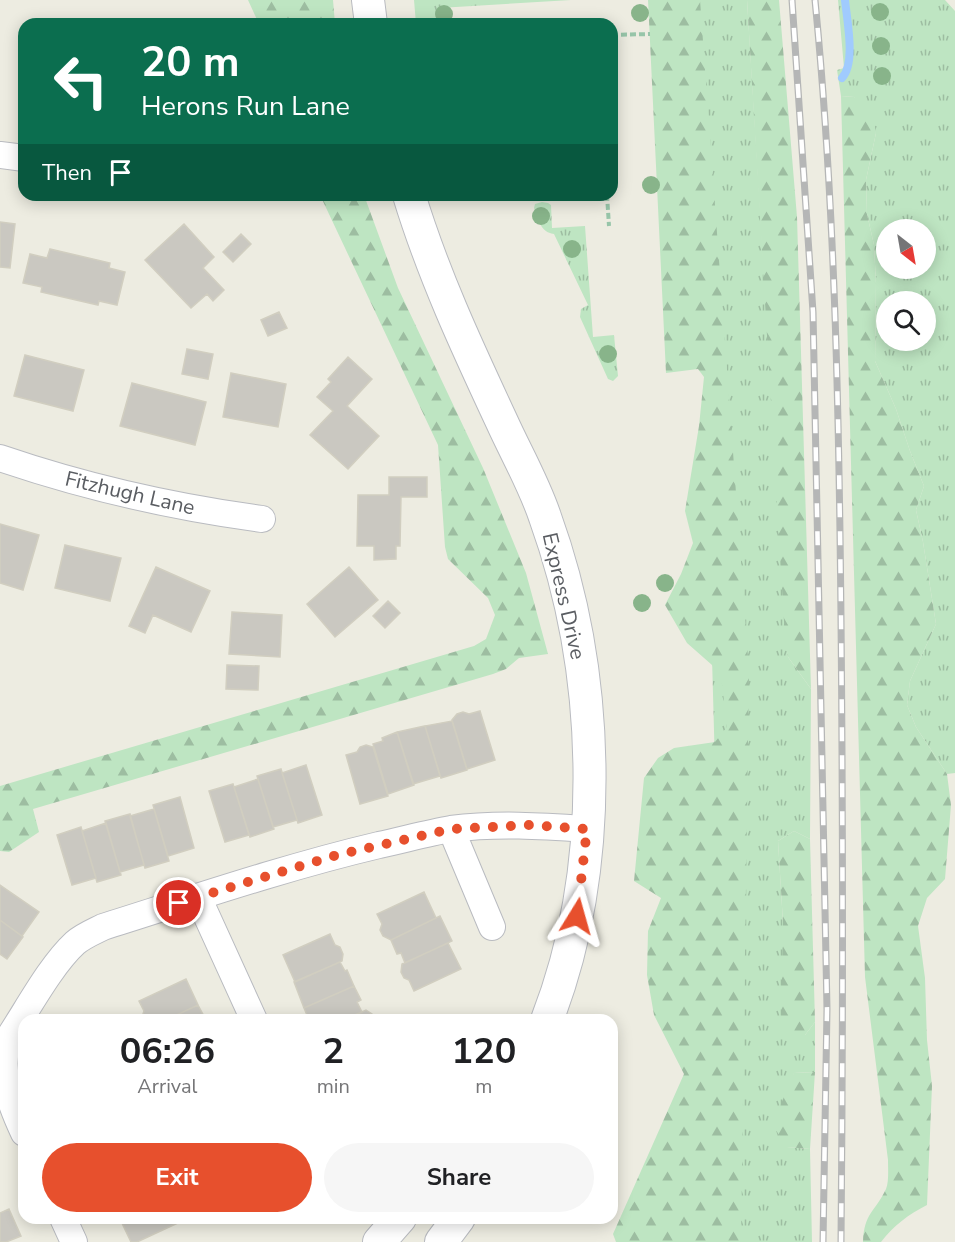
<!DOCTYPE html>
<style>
body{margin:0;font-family:"Nunito Sans",sans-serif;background:#f6f6f6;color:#202124;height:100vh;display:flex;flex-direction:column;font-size:22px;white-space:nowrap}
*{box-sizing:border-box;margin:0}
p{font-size:20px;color:#757577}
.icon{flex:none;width:33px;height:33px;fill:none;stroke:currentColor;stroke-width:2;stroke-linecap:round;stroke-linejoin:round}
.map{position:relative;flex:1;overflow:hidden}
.side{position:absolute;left:18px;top:1014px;width:600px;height:210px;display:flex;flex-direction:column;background:#fff;border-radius:18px;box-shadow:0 3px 15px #0003}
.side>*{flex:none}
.top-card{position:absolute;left:18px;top:18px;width:600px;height:183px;border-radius:18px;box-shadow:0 3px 15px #0003;background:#0b6e4f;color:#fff;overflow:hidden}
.needle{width:39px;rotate:149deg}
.fabs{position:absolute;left:876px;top:219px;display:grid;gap:12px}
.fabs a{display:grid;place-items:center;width:60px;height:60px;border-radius:50%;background:#fff;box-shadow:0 3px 15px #0003;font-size:30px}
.pin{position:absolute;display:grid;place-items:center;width:51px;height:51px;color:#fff;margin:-26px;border:3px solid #fff;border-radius:50%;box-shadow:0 2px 6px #0007}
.me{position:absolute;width:66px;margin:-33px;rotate:8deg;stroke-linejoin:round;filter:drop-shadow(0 0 4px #0008)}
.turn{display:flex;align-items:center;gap:21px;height:126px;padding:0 24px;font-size:27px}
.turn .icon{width:78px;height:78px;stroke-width:2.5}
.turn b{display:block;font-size:42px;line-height:51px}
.then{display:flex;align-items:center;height:57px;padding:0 24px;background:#0003;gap:12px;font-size:22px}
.eta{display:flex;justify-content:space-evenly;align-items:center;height:102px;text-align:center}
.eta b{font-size:36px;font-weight:700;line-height:42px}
.cta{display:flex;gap:12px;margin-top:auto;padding:12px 24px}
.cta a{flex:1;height:69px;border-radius:36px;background:#e7502d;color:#fff;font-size:24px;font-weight:700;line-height:69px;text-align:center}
.cta a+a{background:#f6f6f6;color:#202124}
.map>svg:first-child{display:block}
.grass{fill:url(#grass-tufts);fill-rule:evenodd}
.forest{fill:url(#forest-firs)}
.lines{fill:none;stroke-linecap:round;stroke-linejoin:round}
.stream{stroke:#a0cbfe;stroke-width:8}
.building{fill:#cac8c1;stroke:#d1cec0;stroke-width:1.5}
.minor-casing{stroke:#b9bbc0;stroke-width:28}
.tertiary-casing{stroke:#b9bbc0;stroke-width:34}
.path{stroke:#97c5a9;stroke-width:4;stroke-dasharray:6 3;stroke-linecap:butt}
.minor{stroke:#fff;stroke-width:26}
.tertiary{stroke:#fff;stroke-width:32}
.rail-casing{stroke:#b5b6b6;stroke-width:7}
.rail{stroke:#fff;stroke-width:4.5;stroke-dasharray:14;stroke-linecap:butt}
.tree{fill:#88b48a}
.route{stroke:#e7502d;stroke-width:10;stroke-dasharray:0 18}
.labels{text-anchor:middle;stroke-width:4.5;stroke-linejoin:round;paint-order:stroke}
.street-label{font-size:21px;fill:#5a5d62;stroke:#fff}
</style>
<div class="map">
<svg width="955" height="1242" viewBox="0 0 955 1242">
<defs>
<pattern id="grass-tufts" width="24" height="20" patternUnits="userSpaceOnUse" patternTransform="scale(1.5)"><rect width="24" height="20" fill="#bee5c2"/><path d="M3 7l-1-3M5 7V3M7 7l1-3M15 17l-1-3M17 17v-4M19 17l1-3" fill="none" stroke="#9dbda1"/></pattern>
<pattern id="forest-firs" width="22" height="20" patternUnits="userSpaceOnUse" patternTransform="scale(1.5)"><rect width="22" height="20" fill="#bee5c2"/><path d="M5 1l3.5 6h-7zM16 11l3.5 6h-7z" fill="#9dbda1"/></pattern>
</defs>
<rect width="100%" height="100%" fill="#edece1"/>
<!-- grass -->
<path class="grass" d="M 414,0 L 571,0 L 439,8 L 437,24 L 416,24 Z
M 694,0 L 747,0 L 788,657 L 811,689 L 810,839 L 794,831 L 778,841 L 783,923 L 805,1035 L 815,1022 L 815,1072 L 794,1073 L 787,1147 L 810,1149 L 812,1242 L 728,1242 Z
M 838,0 L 945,0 L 955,11 L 955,773 L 947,774 L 916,727 L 907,705 L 910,681 L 936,624 L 923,542 L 916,510 L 924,486 L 910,451 L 896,409 L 875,361 L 876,283 L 874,245 L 867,214 L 866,180 L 876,133 L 854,97 L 841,96 L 837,70 L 844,68 ZM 886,230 L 926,230 L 926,268 L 886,268 ZM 886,302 L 926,302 L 926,340 L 886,340 Z
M 542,202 L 548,203 L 551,205 L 552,228 L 585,226 L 593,337 L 614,335 L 618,376 L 613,381 L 608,379 L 580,317 L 581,309 L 588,305 L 554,234 C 540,232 539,220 534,208 L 535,204 Z"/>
<!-- forest -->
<path class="forest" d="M 248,0 L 333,0 L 335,24 L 259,24 Z
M 648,0 L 700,0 L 749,671 L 741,1242 L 616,1242 L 613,1234 L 684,1074 L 654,1015 L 647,975 L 648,931 L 661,898 L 634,881 L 644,778 L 658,758 L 674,748 L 715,742 L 727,727 L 722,684 L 712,665 L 687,643 L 665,605 L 681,574 L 693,543 L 685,511 L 699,426 L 704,377 L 698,369 L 666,373 Z
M 747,0 L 779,0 L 797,217 L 811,689 L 788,657 L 785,638 Z
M 841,96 L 854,97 L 863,104 L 874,121 L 876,133 L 866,180 L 867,214 L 874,245 L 876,283 L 875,361 L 896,409 L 910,451 L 924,486 L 916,510 L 923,542 L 936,624 L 910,681 L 907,705 L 916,727 L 947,774 L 951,805 L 945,879 L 927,898 L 918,926 L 925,978 L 927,1040 L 932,1086 L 927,1205 C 908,1215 894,1225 881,1242 L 863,1242 C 864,1213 875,1212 886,1189 C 889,1182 888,1169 888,1160 L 865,977 Z
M 320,195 L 364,195 L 398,288 L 483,468 L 526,573 L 548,654 L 519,658 L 506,669 L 493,674 L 33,809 L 39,832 L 9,852 L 0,851 L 0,786 L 474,646 L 486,639 L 495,615 L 488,598 L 448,559 L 445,547 L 438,445 Z
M 794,831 L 810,839 L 815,1022 L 805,1035 L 788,1039 L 781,1021 L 783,923 L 778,841 Z
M 815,1072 L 810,1149 L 786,1147 L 776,1130 L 781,1104 L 794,1073 Z"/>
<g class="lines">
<!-- stream -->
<path class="stream" d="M 842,78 C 856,63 847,21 845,0"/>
</g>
<!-- building -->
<path class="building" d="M 206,195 L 248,195 L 248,197 L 206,199 Z
M 0,222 L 15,224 L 10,268 L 0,267 Z
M 184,224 L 214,257 L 203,268 L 224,290 L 213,301 L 207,294 L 191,308 L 145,260 Z
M 241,234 L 251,244 L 233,262 L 223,252 Z
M 50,249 L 110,263 L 109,268 L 125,272 L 117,305 L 99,301 L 98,305 L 41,292 L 42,287 L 23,283 L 30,254 L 47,258 Z
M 279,312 L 287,328 L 268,336 L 261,320 Z
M 187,349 L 213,354 L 208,379 L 182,374 Z
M 25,355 L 84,370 L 73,411 L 14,396 Z
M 348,357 L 372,379 L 347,406 L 379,436 L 348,469 L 310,435 L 333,411 L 317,397 L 331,382 L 328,379 Z
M 231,373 L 286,384 L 278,427 L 223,417 Z
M 132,383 L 206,402 L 195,445 L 120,426 Z
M 389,477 L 427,477 L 427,497 L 401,497 L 400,546 L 396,546 L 396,559 L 374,560 L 374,546 L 357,546 L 358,495 L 389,495 Z
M 0,524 L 39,535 L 23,590 L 0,583 Z
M 65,545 L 121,558 L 110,601 L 55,588 Z
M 156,567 L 210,591 L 191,632 L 153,615 L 145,633 L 129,626 Z
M 349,567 L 378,600 L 335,637 L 307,604 Z
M 388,601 L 400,613 L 385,628 L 373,616 Z
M 232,612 L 282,615 L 280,657 L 229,654 Z
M 227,665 L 259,666 L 258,690 L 226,689 Z
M 480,711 L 495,760 L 467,769 L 452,720 L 457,714 L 463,712 L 469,714 Z
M 452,721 L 467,770 L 441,778 L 425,726 Z
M 425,726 L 440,776 L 413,784 L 397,732 Z
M 397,732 L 414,785 L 388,794 L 373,744 L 383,741 L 382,738 Z
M 366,745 L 373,747 L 388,796 L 360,804 L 346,755 L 357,752 L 360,747 Z
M 306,765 L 322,815 L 298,823 L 282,773 Z
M 281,769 L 297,820 L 273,827 L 257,776 Z
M 258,779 L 274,829 L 250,837 L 234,787 Z
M 233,784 L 249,835 L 225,842 L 209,791 Z
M 180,797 L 194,848 L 168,856 L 153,805 Z
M 154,809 L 169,861 L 145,868 L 130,816 Z
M 130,814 L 144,865 L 120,872 L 105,821 Z
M 106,823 L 121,875 L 97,882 L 82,831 Z
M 81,827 L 96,878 L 72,885 L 57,835 Z
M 0,885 L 39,912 L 22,936 L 0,920 Z
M 424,892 L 436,918 L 391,940 L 383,936 L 380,930 L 382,924 L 377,914 Z
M 440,916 L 452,941 L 405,963 L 401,953 L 397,954 L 391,940 Z
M 0,920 L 23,937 L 7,959 L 0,954 Z
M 330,934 L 335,945 L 340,947 L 343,954 L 342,961 L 295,982 L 283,955 Z
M 448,943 L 461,969 L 414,991 L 409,980 L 404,978 L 401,972 L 402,964 Z
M 340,962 L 345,971 L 347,970 L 354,986 L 304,1008 L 294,982 Z
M 186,979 L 198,1005 L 166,1020 L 144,1020 L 142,1017 L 144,1011 L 139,1001 Z
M 354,986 L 361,1000 L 357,1002 L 362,1012 L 343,1020 L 309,1020 L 304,1008 Z
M 198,1005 L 206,1020 L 166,1020 Z
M 366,1010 L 372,1014 L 374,1020 L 343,1020 Z
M 9,1209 L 21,1236 L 6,1242 L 0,1242 L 0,1213 Z
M 181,1218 L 182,1221 L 137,1242 L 131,1242 L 120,1219 Z"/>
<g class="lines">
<defs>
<path id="minor" d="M 0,155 L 24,158
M 0,458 C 85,487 173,507 262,519
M 451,829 L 492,927
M 198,897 L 254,1020
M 24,1133 C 9,1101 0,1076 7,1040 C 26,1012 50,966 75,943 C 83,936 93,932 103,927 C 195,898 286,867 379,845 C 403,840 427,833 451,829 C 496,823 542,826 587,829
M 63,1218 L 74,1242"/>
<path id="tertiary" d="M 368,0 L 371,24
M 409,195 C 433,274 467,347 502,422 C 516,453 534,484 545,517 C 601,672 607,865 547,1020
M 379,1242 L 400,1218
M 441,1242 L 459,1218"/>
</defs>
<!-- minor casing -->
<use href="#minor" class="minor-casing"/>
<!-- tertiary casing -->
<use href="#tertiary" class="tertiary-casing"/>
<!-- path -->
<path class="path" d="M 612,35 L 650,34
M 607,195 L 609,226"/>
<!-- minor -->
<use href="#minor" class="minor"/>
<!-- tertiary -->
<use href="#tertiary" class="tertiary"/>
<defs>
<path id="rail" d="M 792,0 L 813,312 L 827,1009 L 823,1242
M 815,0 C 835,205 839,412 841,618 C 843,826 843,1034 841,1242"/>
</defs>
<!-- rail casing -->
<use href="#rail" class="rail-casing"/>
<!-- rail -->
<use href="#rail" class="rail"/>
</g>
<!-- trees -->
<g class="tree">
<circle cx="880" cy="12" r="9"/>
<circle cx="640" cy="13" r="9"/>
<circle cx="444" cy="14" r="9"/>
<circle cx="881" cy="46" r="9"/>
<circle cx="882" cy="76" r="9"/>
<circle cx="651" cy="185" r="9"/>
<circle cx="541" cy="216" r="9"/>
<circle cx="572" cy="249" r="9"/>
<circle cx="608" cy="354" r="9"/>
<circle cx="665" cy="583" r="9"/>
<circle cx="642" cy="603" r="9"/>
</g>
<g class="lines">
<!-- route -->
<path class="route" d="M 179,903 L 337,855 L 451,829 L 530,825 L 587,829 L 577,916"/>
</g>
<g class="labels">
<!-- street labels -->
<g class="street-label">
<text transform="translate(130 493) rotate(13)" y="7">Fitzhugh Lane</text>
<text transform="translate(564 596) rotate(77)" y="7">Express Drive</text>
</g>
</g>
</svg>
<div class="fabs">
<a><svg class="needle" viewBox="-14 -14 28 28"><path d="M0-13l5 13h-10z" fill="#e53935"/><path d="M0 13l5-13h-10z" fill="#757577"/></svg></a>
<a><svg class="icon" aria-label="search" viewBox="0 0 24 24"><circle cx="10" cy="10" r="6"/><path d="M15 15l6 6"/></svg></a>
</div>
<div class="pin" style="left:179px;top:903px;background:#d93025"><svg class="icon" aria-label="arrive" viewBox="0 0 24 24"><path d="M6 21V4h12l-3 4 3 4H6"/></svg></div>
<svg class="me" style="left:577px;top:916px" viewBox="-20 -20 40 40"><path d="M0-17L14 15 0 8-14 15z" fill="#e7502d" stroke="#fff" stroke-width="4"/></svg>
<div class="top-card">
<div class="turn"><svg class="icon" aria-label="left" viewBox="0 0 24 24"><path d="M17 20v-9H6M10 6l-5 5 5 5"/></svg><div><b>20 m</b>Herons Run Lane</div></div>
<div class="then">Then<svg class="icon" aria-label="arrive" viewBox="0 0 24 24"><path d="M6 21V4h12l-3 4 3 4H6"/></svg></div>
</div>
<section class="side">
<div class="eta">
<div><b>06:26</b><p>Arrival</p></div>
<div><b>2</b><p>min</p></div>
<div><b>120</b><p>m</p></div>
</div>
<div class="cta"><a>Exit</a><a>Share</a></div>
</section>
</div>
